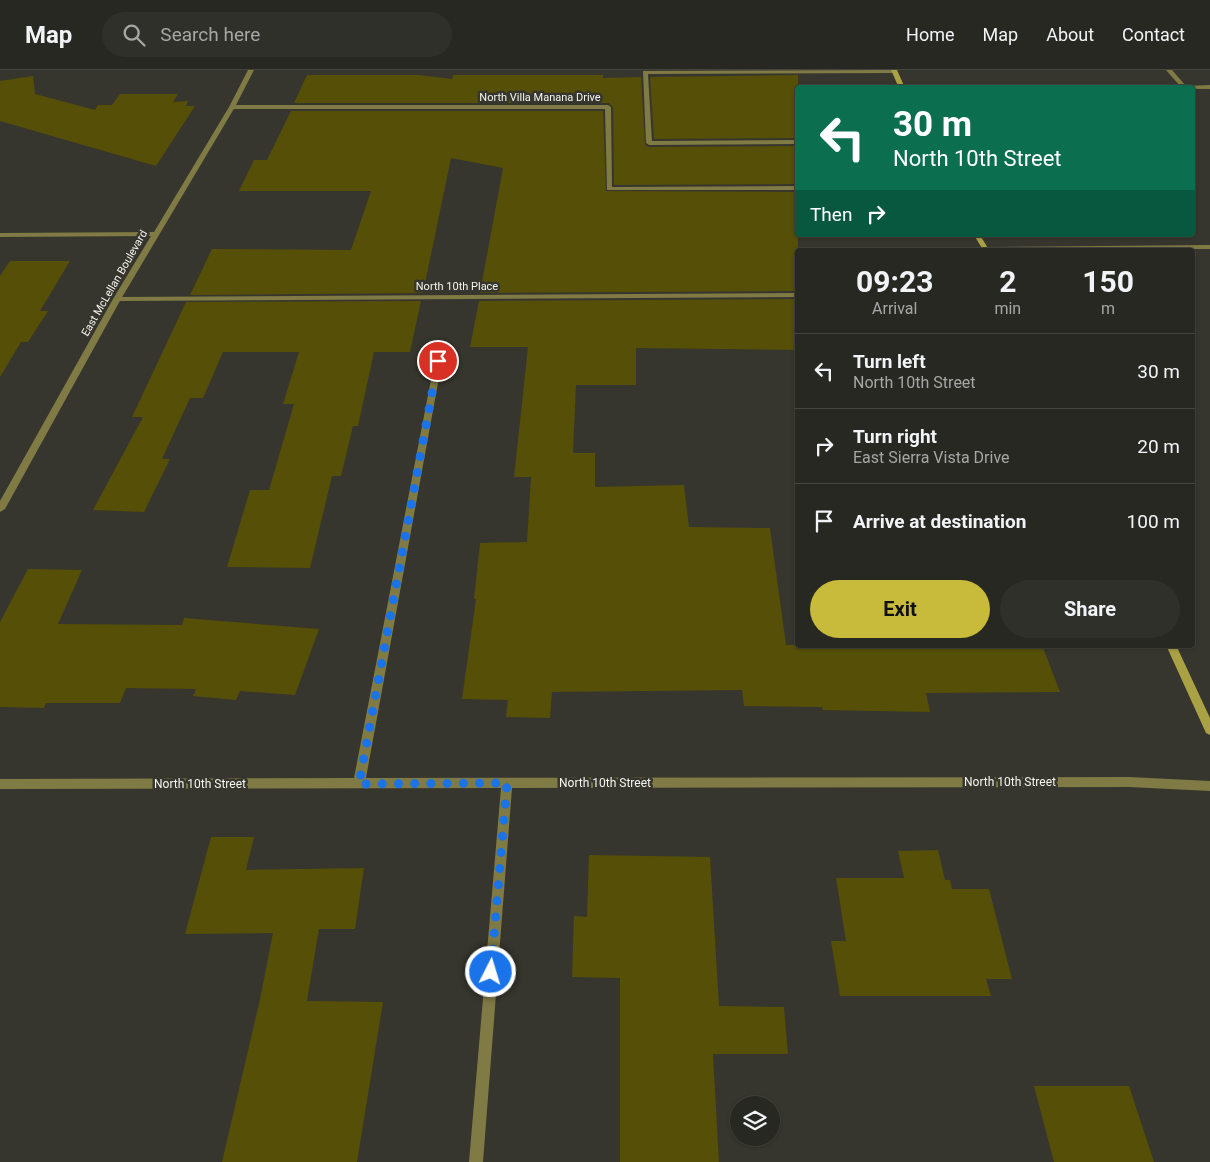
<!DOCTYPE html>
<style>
body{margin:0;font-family:Roboto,sans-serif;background:#30302a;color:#f1f3f6;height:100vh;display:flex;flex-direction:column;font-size:19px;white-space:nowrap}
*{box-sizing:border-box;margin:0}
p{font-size:16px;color:#a5a6a5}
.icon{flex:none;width:28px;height:28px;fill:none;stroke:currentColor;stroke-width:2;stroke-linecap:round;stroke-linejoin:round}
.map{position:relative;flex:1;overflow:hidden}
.details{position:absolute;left:795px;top:178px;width:400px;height:400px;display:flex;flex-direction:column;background:#282822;border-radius:5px;box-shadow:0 1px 4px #0004,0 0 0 1px #444440}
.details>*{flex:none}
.top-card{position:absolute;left:795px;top:15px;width:400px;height:152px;border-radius:5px;box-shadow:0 1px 4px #0004,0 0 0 1px #444440;background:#0b6e4f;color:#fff;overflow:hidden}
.fabs{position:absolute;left:730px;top:1026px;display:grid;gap:10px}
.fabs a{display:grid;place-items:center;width:50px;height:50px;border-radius:50%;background:#282822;box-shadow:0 1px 4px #0004,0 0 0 1px #444440;font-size:25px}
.pin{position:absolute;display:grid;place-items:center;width:42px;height:42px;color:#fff;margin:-21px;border:2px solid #fff;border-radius:50%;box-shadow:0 1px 5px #0007}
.me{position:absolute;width:55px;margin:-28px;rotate:5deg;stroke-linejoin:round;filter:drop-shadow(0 0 4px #0008)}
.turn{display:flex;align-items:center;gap:18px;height:105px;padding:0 15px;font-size:22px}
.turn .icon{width:65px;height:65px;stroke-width:2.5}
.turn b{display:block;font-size:35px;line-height:42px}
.then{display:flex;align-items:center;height:48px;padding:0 15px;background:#0003;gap:10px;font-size:19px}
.eta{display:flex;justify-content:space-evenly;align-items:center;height:85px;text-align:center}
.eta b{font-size:30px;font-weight:700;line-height:35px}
.cta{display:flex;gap:10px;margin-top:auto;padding:10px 15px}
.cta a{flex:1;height:58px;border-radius:30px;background:#c8bb3b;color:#111;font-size:20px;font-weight:700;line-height:58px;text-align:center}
.cta a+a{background:#30302a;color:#f1f3f6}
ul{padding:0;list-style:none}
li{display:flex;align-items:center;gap:15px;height:75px;padding:0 15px;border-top:1px solid #444440}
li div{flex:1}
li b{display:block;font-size:19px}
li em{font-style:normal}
header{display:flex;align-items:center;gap:30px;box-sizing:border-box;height:70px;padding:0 25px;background:#282822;border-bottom:1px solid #444440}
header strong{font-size:24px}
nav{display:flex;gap:28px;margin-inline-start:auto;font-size:18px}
.search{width:350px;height:45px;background:#30302a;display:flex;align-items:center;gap:12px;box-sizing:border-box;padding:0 18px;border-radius:28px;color:#a5a6a5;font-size:19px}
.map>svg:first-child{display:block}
.building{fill:#564f07}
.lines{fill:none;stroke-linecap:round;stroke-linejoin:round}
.lane{fill:#807a44;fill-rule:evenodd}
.street{fill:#807a44;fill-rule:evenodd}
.secondary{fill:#aaa145;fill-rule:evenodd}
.route{stroke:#1a73e8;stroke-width:9;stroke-dasharray:0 16.2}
.labels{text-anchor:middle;stroke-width:5;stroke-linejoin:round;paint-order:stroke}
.far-street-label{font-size:11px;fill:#f4f4ef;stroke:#36362e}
.street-label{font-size:12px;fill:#f4f4ef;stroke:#36362e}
</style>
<header>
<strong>Map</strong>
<div class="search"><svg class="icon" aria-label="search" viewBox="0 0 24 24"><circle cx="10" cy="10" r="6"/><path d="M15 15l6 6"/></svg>Search here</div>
<nav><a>Home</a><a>Map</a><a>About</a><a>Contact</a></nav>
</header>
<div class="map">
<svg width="1210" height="1092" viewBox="0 0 1210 1092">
<rect width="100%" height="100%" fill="#36362e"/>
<!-- building -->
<path class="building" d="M 307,5 L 419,5 L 452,9 L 453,5 L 603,5 L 603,8 L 641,7 L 645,75 L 649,77 L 798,76 L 798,114 L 614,115 L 613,37 L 609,33 L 294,33 Z
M 798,5 L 798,68 L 654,69 L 650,7 Z
M 33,6 L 35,24 L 95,40 L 98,35 L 112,35 L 120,24 L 178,24 L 173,32 L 188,31 L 186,36 L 195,36 L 156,96 L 0,51 L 0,11 Z
M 291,41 L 603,41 L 606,121 L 798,122 L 798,221 L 480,223 L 503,98 L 451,88 L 423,223 L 190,225 L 212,179 L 351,180 L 371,121 L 239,121 L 254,90 L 267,90 Z
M 10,191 L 70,191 L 40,241 L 48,241 L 28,272 L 21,272 L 0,307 L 0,206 Z
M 798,229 L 798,280 L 636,278 L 636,315 L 576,315 L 573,383 L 595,383 L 595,417 L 684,415 L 689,457 L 770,458 L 786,575 L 1042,575 L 1060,622 L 926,623 L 930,642 L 823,640 L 822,637 L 744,636 L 742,620 L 552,622 L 550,648 L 506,647 L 508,630 L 462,629 L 476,529 L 474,529 L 480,473 L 527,472 L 531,407 L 514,407 L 528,277 L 470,277 L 479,231 Z
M 421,231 L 410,282 L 374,282 L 358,356 L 353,356 L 341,406 L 332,406 L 310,498 L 227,497 L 250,420 L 269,420 L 294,334 L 283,334 L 299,282 L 223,282 L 203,328 L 190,328 L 162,389 L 170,389 L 144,442 L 93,440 L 143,347 L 132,347 L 186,232 Z
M 28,499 L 82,500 L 58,554 L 182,555 L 184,548 L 319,559 L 295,625 L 240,621 L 236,630 L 193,626 L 196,619 L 126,618 L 120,633 L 46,633 L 44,638 L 0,637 L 0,552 Z
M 211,767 L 254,767 L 246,800 L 364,798 L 355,859 L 319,859 L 307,931 L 383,932 L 357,1092 L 222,1092 L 260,929 L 273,863 L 185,864 Z
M 938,780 L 945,810 L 950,810 L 952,819 L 989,819 L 1012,909 L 986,909 L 991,926 L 840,926 L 831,871 L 846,871 L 836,808 L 904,808 L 898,781 Z
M 589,785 L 710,787 L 719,936 L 784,937 L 788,984 L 713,984 L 719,1092 L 620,1092 L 620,908 L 572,907 L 574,846 L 587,847 Z
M 1034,1016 L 1129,1016 L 1154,1092 L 1054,1092 Z"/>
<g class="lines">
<!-- lane -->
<path class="lane" d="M 895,0 L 897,1 L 897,3 L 648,4 L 652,71 L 798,70 L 798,74 L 649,75 L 646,73 L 643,1 Z
M 608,35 L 611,37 L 612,117 L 798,116 L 798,120 L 607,120 L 605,39 L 232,39 L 229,37 L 232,35 Z
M 798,223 L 798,227 L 117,231 L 113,229 L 117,227 Z"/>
<!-- street -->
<path class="street" d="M 248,0 L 254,0 L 235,37 L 121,229 L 5,439 L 0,442 L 0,431 L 113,229 L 151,166 L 0,167 L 0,163 L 154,162 L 229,37 Z
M 1166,0 L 1172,0 L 1186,16 L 1210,15 L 1210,19 L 1107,18 L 1180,16 Z
M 1210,175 L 1210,179 L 982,179 L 985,177 Z
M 435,289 L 441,289 L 442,291 L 366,708 L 1129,707 L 1210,711 L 1210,721 L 1129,717 L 512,718 L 483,1092 L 469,1092 L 501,718 L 0,719 L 0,709 L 354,708 Z"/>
<!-- secondary -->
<path class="secondary" d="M 891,0 L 897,0 L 905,18 L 899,18 Z
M 974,165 L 980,165 L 989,180 L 983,180 Z
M 1166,575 L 1176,575 L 1210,648 L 1210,665 L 1206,663 Z"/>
</g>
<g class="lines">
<!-- route -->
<path class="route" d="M 438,291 L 359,714 L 507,713 L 491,902"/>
</g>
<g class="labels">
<!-- far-street labels -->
<g class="far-street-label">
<text x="540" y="31">North Villa Manana Drive</text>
<text transform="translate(114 213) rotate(-60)" y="4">East McLellan Boulevard</text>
<text x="457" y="220">North 10th Place</text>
</g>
<!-- street labels -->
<g class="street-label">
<text x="1010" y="716">North 10th Street</text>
<text x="605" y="717">North 10th Street</text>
<text x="200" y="718">North 10th Street</text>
</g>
</g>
</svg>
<div class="fabs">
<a><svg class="icon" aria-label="layers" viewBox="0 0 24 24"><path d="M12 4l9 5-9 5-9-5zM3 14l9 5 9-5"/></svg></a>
</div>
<div class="pin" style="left:438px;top:291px;background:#d93025"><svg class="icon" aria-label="arrive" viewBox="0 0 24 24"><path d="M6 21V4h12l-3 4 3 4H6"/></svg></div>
<svg class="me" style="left:491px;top:902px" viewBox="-20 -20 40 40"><circle r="17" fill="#1a73e8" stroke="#fff" stroke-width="3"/><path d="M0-11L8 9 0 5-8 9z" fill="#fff"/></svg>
<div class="top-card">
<div class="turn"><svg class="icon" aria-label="left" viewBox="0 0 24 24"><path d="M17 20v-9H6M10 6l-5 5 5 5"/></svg><div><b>30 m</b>North 10th Street</div></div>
<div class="then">Then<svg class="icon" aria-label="right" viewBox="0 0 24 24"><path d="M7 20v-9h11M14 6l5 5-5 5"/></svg></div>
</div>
<section class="details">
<div class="eta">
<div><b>09:23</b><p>Arrival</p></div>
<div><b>2</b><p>min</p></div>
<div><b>150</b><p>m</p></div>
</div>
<ul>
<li><svg class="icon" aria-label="left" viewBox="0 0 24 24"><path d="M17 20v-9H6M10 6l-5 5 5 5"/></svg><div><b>Turn left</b><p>North 10th Street</p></div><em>30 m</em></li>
<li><svg class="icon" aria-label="right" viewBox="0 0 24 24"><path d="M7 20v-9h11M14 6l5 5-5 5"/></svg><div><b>Turn right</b><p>East Sierra Vista Drive</p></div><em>20 m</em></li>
<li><svg class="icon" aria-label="arrive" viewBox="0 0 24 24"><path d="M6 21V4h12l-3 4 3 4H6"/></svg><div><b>Arrive at destination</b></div><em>100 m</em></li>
</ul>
<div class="cta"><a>Exit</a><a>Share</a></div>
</section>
</div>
